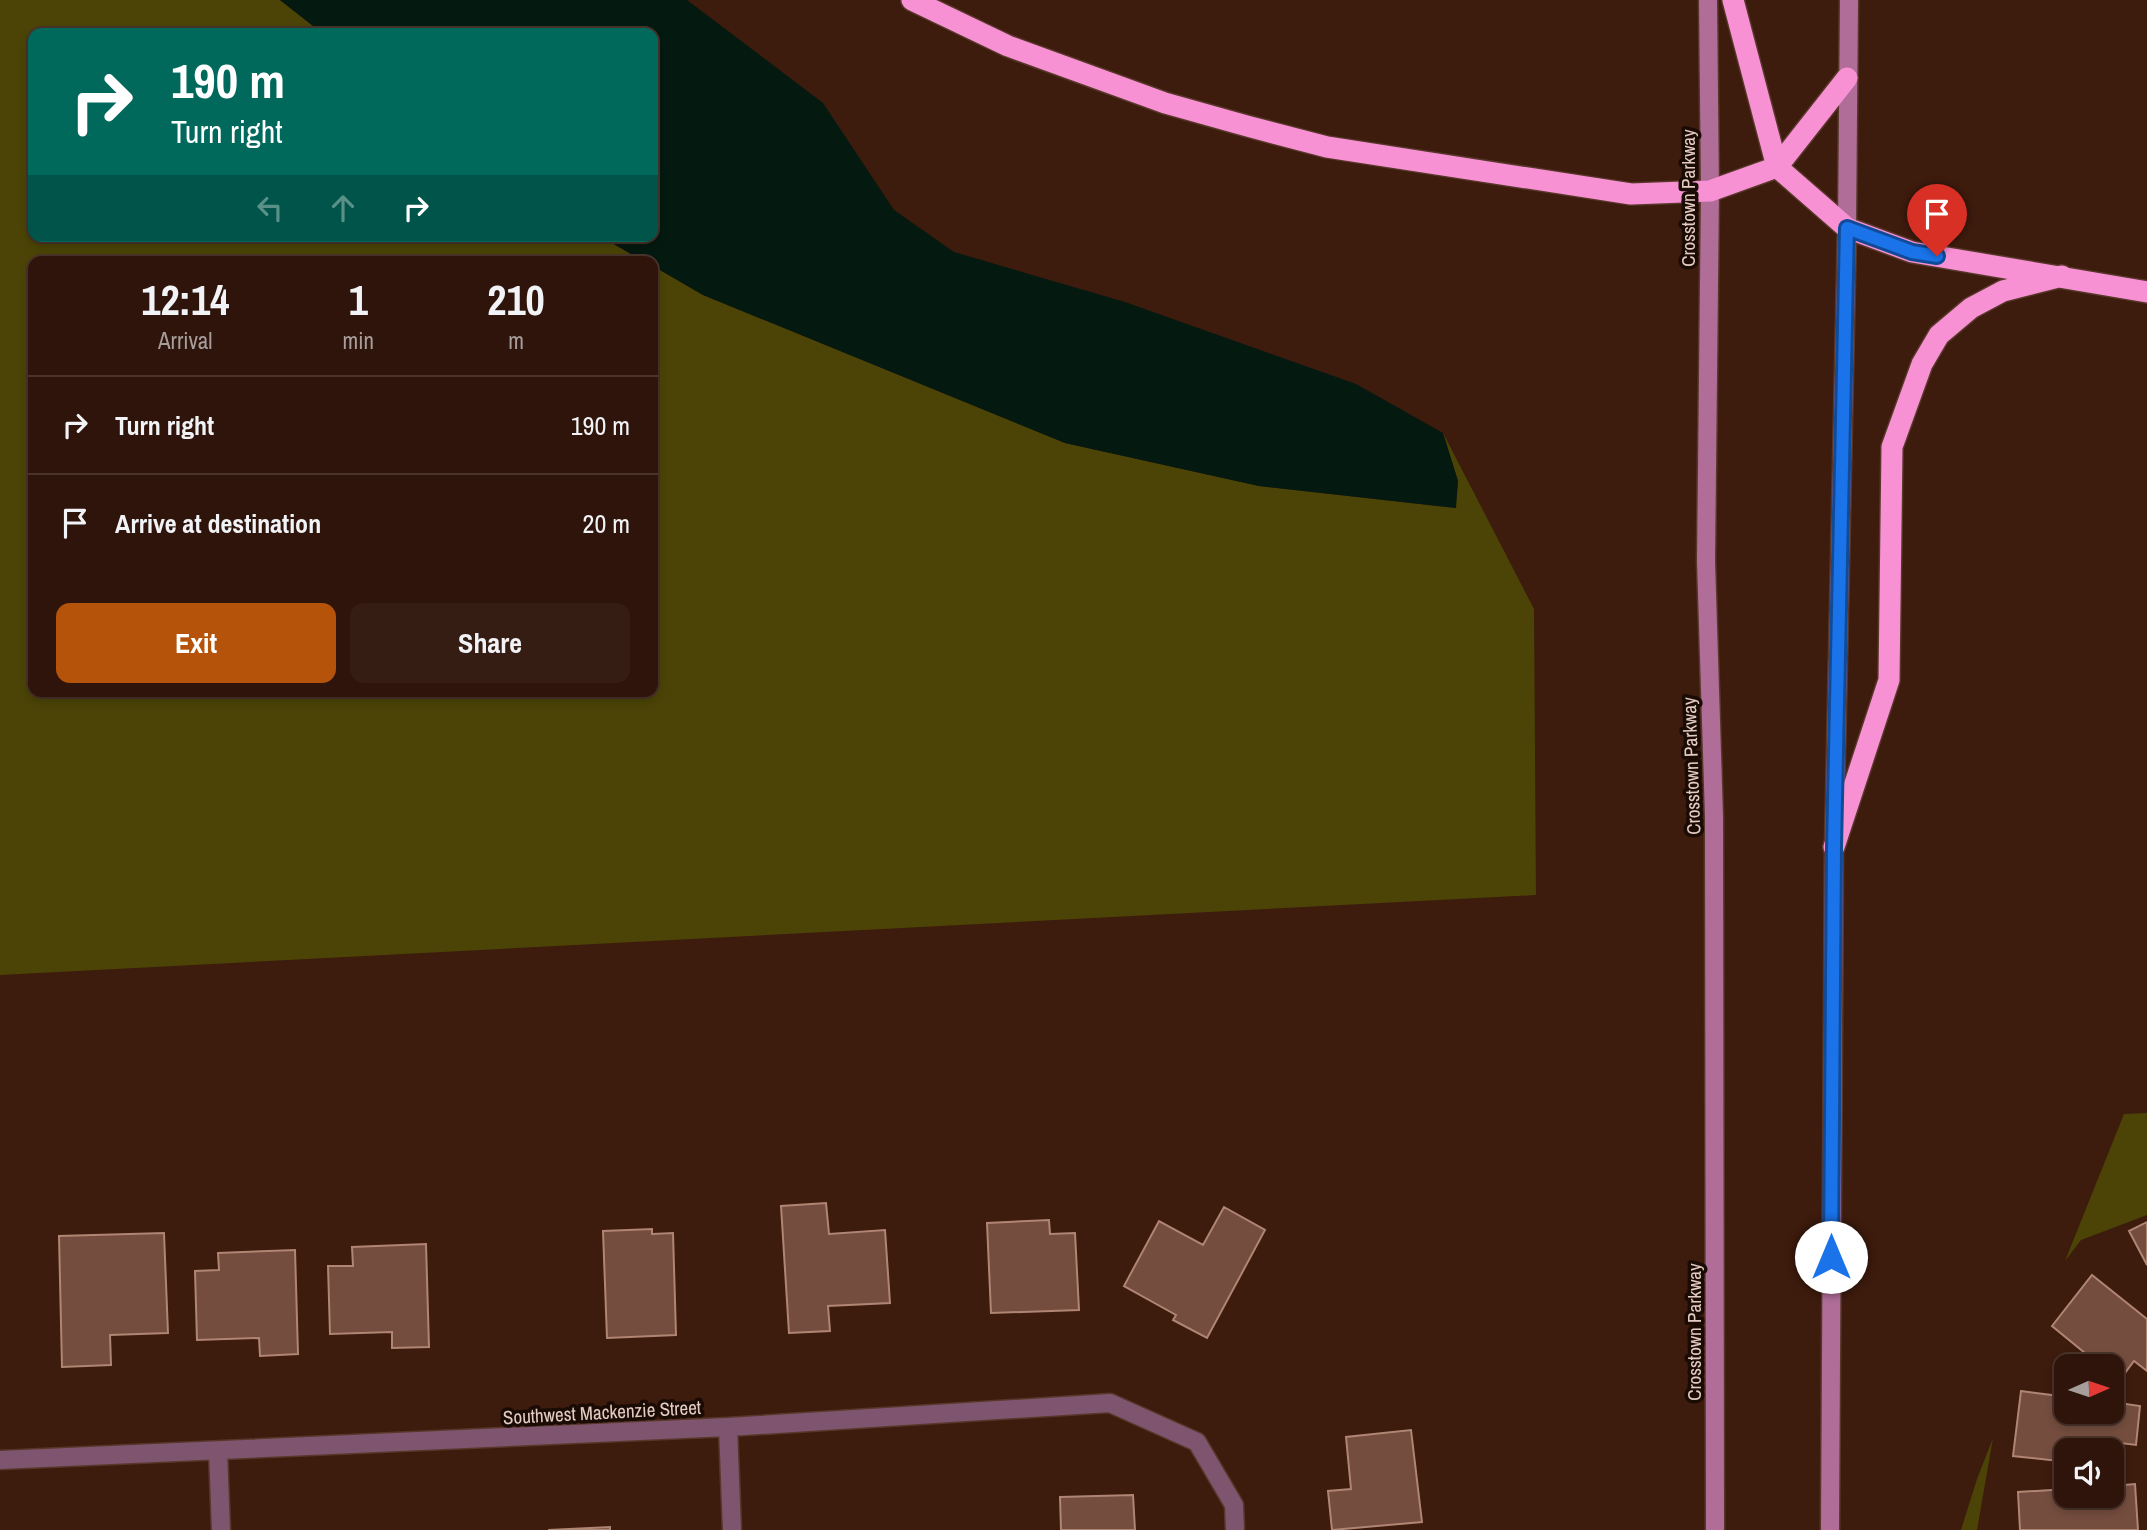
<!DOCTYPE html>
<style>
body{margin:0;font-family:"Archivo Narrow",sans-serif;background:#361d13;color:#f1f3f6;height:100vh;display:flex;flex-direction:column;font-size:26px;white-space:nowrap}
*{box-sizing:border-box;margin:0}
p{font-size:23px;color:#a79e9c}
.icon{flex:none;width:38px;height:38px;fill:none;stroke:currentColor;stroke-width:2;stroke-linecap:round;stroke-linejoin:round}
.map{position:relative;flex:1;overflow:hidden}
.side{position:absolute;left:28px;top:256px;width:630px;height:441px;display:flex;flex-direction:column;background:#2e140a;border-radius:14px;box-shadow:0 4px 10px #0003,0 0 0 2px #49332b}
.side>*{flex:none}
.top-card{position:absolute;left:28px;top:28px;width:630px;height:214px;border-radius:14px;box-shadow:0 4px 10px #0003,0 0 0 2px #49332b;background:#00695c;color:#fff;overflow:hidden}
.needle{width:46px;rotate:87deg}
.buttons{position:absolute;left:2054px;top:1354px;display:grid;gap:14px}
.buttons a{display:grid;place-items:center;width:70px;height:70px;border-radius:14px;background:#2e140a;box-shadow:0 4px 10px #0003,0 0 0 2px #49332b;font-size:35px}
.pin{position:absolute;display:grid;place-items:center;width:60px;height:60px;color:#fff;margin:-72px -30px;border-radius:50% 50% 50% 0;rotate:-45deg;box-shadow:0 0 7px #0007}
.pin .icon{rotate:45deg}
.me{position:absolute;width:77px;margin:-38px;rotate:0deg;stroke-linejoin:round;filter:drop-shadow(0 0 5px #0008)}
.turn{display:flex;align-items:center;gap:24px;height:147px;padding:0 28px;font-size:32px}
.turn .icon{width:91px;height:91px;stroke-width:2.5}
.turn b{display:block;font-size:49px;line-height:60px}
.lanes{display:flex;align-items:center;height:66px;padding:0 28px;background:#0003;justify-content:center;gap:35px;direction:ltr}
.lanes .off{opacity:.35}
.eta{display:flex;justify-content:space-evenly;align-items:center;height:119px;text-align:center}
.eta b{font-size:42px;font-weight:700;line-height:49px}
.action{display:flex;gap:14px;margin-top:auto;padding:14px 28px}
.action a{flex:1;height:80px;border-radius:14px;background:#b45309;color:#fff;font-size:28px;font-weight:700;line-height:80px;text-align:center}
.action a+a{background:#361d13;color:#f1f3f6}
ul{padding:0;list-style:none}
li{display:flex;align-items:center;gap:21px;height:98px;padding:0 28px;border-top:2px solid #49332b}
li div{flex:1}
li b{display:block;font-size:26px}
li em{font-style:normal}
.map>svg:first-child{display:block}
.green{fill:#4b4406}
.water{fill:#041910}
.building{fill:#744d3e;stroke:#b08574;stroke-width:2}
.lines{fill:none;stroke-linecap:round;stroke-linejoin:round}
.minor-casing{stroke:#58372a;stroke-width:21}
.secondary-casing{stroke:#58372a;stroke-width:21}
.motorway-casing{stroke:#58372a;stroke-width:24}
.minor{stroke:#7e546e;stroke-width:18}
.secondary{stroke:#af6d97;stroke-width:18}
.motorway{stroke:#f891d3;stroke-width:21}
.route-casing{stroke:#114b97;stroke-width:18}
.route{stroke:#1a73e8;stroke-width:12}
.labels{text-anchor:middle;stroke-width:7;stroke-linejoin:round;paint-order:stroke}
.street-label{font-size:19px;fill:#e4ccc3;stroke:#1a0b05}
</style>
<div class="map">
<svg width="2147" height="1530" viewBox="0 0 2147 1530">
<rect width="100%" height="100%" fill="#3d1b0d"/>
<!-- green -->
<path class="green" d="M 0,0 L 280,0 L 322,33 L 33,33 L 33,236 L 600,236 L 643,261 L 33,261 L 33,691 L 653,691 L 653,266 L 703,295 L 1065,443 L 1259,486 L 1455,508 L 1458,481 L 1443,433 L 1534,609 L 1536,895 L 0,975 Z
M 2147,1113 L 2147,1215 L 2081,1240 L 2065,1261 L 2124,1114 Z
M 1993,1438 L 1977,1530 L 1961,1530 L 1977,1479 Z"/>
<!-- water -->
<path class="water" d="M 280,0 L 687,0 L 823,103 L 894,210 L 954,252 L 1125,302 L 1356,384 L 1443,433 L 1458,481 L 1456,508 L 1259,486 L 1065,443 L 703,295 L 653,266 L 653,261 L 643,261 L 600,236 L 653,236 L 653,33 L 322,33 Z"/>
<!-- building -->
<path class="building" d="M 826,1203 L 829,1234 L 885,1230 L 890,1303 L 828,1306 L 830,1331 L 789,1333 L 781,1206 Z
M 1224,1207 L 1265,1230 L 1207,1338 L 1173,1320 L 1176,1315 L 1124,1286 L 1159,1221 L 1203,1245 Z
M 1049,1220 L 1050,1234 L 1075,1233 L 1079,1310 L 991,1313 L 987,1223 Z
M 2147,1222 L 2147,1265 L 2129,1231 Z
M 652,1229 L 652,1234 L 673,1233 L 676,1335 L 607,1338 L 603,1231 Z
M 164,1233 L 168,1333 L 110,1335 L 111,1365 L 62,1367 L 59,1236 Z
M 426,1244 L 429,1347 L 392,1348 L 392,1332 L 330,1334 L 328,1266 L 353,1266 L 352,1247 Z
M 295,1250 L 298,1354 L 260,1356 L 259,1338 L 197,1340 L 195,1271 L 219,1270 L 218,1253 Z
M 2092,1275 L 2147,1319 L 2147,1371 L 2134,1361 L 2119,1381 L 2112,1375 L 2112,1367 L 2102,1367 L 2052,1326 Z
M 2021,1391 L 2067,1397 L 2067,1412 L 2112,1412 L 2112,1402 L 2140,1406 L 2136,1445 L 2096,1440 L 2095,1451 L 2067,1451 L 2067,1462 L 2013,1456 Z
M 1411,1430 L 1422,1522 L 1332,1530 L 1328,1491 L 1351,1489 L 1346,1437 Z
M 2135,1484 L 2138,1530 L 2020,1530 L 2018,1492 L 2067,1489 L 2067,1496 L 2112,1496 L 2112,1486 Z
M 1133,1495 L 1135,1530 L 1061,1530 L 1060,1497 Z
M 610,1527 L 610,1530 L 548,1530 Z"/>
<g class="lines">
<defs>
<path id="minor" d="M 728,1427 L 732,1530
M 218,1451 L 221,1530
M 0,1460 L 728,1427 L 1110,1403 L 1197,1442 L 1234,1505 L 1235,1530"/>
<path id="secondary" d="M 1708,0 L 1710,191 L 1706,561 L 1714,817 L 1715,1530
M 1830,1530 L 1834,847 L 1847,228 L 1849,0"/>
<path id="motorway" d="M 912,0 L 1008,46 L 1165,103 L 1247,126 L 1327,147 L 1631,194 L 1710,191 L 1777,167 L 1847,78
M 1733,0 L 1777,167 L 1847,228 L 1912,252 L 2147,292
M 1834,847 L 1889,680 L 1892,447 L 1922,364 L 1939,335 L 1971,308 L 2003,291 L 2062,276"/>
</defs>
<!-- minor casing -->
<use href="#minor" class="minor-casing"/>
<!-- secondary casing -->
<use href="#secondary" class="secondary-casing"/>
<!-- motorway casing -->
<use href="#motorway" class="motorway-casing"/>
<!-- minor -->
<use href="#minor" class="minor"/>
<!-- secondary -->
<use href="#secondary" class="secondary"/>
<!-- motorway -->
<use href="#motorway" class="motorway"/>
</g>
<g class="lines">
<defs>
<path id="route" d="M 1831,1257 L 1834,847 L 1847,228 L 1912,252 L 1937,256"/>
</defs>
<!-- route casing -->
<use href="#route" class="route-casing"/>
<!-- route -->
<use href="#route" class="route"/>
</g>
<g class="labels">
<!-- street labels -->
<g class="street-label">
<text transform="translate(1688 198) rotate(-90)" y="7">Crosstown Parkway</text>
<text transform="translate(1691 766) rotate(-92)" y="7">Crosstown Parkway</text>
<text transform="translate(1694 1332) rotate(-90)" y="7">Crosstown Parkway</text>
<text transform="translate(602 1412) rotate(-3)" y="7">Southwest Mackenzie Street</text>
</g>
</g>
</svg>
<div class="buttons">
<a><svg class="needle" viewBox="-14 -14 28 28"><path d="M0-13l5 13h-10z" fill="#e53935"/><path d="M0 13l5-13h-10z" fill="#a79e9c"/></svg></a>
<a><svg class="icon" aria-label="sound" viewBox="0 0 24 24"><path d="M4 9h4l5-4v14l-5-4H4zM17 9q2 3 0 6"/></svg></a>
</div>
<div class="pin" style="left:1937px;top:256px;background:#d93025"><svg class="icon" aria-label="arrive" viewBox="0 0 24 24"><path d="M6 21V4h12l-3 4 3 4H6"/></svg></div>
<svg class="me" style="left:1831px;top:1257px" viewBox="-20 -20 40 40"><circle r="19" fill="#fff"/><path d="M0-13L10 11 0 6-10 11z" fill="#1a73e8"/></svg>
<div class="top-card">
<div class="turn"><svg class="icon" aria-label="right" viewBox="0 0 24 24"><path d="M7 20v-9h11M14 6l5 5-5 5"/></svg><div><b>190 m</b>Turn right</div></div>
<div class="lanes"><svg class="icon off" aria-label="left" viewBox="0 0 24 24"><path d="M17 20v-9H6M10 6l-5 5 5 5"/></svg><svg class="icon off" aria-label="ahead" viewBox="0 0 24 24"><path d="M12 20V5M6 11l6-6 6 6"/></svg><svg class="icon" aria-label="right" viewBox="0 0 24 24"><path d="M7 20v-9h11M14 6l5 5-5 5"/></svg></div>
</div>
<section class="side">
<div class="eta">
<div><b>12:14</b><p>Arrival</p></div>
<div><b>1</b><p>min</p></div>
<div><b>210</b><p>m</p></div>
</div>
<ul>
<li><svg class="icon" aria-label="right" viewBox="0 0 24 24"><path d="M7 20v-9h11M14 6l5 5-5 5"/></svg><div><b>Turn right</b></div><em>190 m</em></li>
<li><svg class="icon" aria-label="arrive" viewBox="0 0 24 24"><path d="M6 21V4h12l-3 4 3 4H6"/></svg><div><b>Arrive at destination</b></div><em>20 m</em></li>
</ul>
<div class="action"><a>Exit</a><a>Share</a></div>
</section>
</div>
